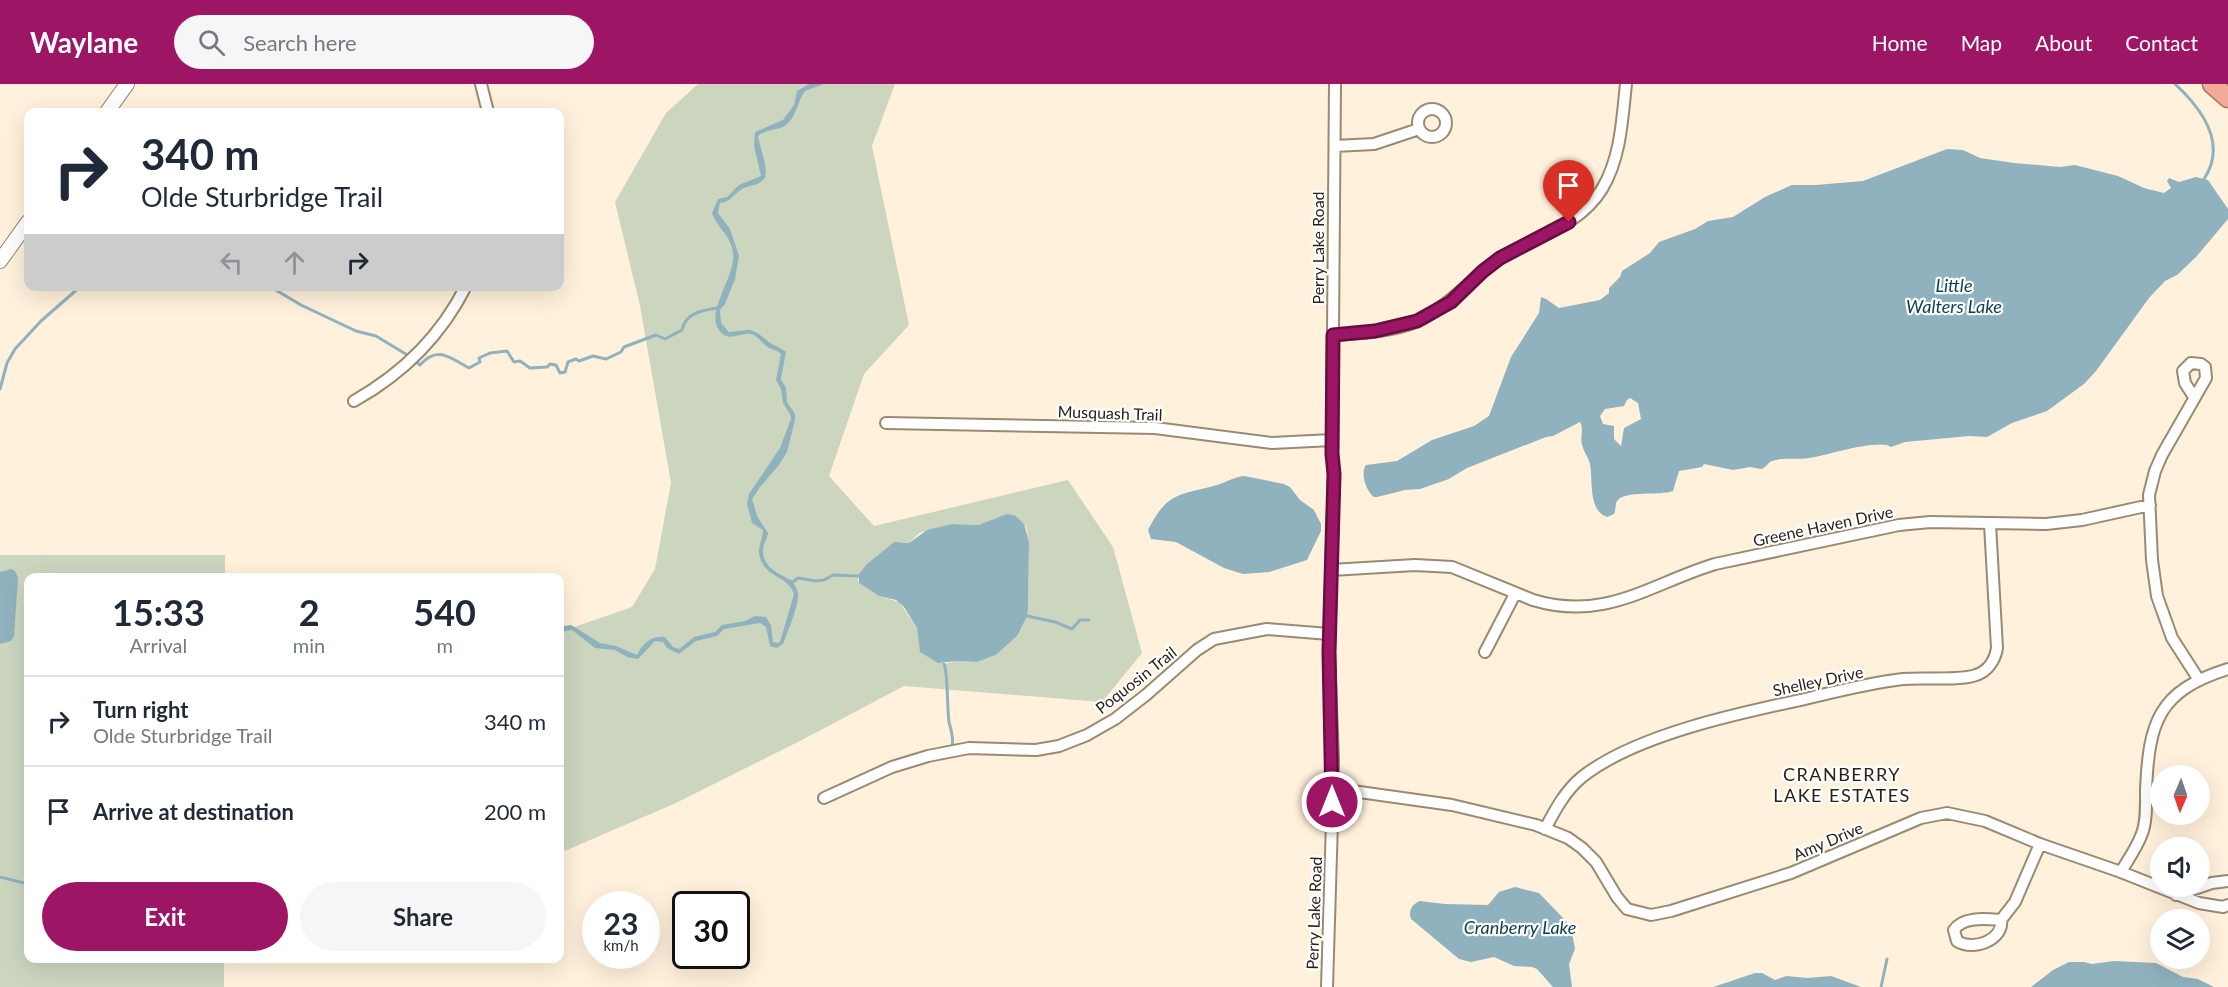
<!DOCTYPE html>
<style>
body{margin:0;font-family:Lato,sans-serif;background:#f6f6f7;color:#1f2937;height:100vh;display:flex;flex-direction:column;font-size:22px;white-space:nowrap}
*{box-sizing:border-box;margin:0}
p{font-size:20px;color:#747a83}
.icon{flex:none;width:33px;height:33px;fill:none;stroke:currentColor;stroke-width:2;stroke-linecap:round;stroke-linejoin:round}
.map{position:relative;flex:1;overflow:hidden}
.sheet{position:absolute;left:24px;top:489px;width:540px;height:390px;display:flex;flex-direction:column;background:#fff;border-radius:12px;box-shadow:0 6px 24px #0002}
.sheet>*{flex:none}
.top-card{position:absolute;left:24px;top:24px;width:540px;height:183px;border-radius:12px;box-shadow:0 6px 24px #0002;background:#fff;color:#1f2937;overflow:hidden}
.needle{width:39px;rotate:182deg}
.buttons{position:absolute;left:2150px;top:681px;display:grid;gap:12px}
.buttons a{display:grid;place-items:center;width:60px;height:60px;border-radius:50%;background:#fff;box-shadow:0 6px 24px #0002;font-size:30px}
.speed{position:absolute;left:582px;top:807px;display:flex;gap:12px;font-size:30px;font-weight:700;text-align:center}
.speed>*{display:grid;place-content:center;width:78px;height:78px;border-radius:50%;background:#fff;box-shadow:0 6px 24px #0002;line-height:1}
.speed small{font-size:15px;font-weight:400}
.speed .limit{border:3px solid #111;border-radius:9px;background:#fff;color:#111}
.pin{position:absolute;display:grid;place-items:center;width:51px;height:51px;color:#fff;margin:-62px -26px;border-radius:50% 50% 50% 0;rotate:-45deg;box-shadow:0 0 6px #0007}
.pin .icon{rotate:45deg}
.me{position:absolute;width:66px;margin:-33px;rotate:0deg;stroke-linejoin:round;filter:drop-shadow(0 0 4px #0008)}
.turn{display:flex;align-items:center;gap:21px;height:126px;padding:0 18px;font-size:27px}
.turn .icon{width:78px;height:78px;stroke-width:2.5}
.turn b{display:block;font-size:42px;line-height:51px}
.lanes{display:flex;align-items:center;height:57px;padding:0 18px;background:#0003;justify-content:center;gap:30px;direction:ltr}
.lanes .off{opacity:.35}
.eta{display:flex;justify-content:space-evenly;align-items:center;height:102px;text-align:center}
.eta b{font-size:36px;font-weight:700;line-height:42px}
.action{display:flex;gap:12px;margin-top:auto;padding:12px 18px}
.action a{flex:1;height:69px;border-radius:36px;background:#9d1666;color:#fff;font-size:24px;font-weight:700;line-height:69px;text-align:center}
.action a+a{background:#f6f6f7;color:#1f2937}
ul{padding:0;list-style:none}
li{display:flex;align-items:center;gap:18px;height:90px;padding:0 18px;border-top:2px solid #e0e1e3}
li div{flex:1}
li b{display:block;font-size:22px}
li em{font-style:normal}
header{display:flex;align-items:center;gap:36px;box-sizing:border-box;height:84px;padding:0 30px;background:#9d1666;color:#fff}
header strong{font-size:28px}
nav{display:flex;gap:33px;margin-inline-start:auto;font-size:21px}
.search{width:420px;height:54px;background:#f6f6f7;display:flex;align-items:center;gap:15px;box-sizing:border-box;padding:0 21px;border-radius:33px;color:#747a83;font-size:22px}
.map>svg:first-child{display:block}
.green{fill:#ccd6bf;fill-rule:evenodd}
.water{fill:#90b2be;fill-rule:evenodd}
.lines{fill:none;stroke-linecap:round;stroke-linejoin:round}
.stream{stroke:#90b2be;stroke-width:3}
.street-casing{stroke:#9a8a71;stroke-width:14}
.secondary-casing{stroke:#9a8a71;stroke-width:16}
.highway-casing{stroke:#ac7a6a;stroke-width:21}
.street{stroke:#fff;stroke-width:10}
.secondary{stroke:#fff;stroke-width:14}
.highway{stroke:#f3aa98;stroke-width:18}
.route-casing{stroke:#660e42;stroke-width:15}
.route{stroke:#9d1666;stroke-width:10}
.labels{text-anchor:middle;stroke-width:4.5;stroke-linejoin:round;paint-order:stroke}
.street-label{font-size:16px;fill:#272116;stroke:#fff}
.water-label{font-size:18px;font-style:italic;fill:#0e414f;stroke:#fff}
.neighbourhood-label{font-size:18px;letter-spacing:1.5px;fill:#272116;stroke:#fff}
</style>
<header>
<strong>Waylane</strong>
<div class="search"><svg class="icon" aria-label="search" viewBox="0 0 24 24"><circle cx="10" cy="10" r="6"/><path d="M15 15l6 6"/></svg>Search here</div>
<nav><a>Home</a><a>Map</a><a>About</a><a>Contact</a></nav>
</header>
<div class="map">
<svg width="2228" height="903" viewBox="0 0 2228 903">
<rect width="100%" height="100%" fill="#fff1db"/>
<!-- green -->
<path class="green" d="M 698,0 L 895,0 L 872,62 L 909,241 L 864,290 L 829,392 L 874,442 L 1068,396 L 1113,463 L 1142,569 L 1102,618 L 904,602 L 800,657 L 676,719 L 560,769 L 560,548 L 632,523 L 655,485 L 671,399 L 640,222 L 615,118 L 666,29 ZM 1016,432 L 1026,443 L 1029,458 L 1028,524 L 1022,544 L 1018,551 L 996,571 L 977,578 L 956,577 L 944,580 L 919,555 L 917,544 L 899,518 L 879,512 L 859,499 L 858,496 L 861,487 L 889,462 L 900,458 L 909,459 L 919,449 L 952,440 L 978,441 L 1001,433 Z
M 0,471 L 225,471 L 225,493 L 28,494 L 28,874 L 224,875 L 224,903 L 0,903 Z"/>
<!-- water -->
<path class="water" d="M 809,0 L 824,0 L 805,7 C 797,18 797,32 786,41 C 777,47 766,45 758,52 C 760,65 768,81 765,94 C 756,103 754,100 744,104 C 734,109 731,118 720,119 L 718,129 L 730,145 L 739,172 L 735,195 L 725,220 L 720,226 L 721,239 L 729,248 C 753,246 749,242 769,258 C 774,262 780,263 786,268 L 781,295 L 786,304 L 787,318 L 795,330 L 795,336 L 787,368 L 779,381 L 760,403 L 752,415 L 757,432 L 768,449 C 767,455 763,460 763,467 C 764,494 797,488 798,511 C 799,520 787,550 783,560 L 777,564 L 770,562 L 766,543 L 760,539 L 724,545 L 717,552 L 696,557 L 679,570 L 667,564 L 663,558 L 655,557 L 638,575 L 627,573 L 615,566 L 595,564 L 572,546 L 565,547 L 560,552 L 560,546 L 564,542 L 571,541 L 600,559 L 616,562 L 637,571 C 643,560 650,551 665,553 L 673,563 L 679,565 L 694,553 L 715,548 L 722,541 L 745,537 L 755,532 L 766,533 L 771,541 L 773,558 L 777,559 L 780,558 L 794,510 C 787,490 764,495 759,470 C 758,461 763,455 763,446 L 752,439 L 747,420 L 749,410 L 780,364 L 791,335 L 790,330 L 783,319 L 781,305 L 776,296 L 781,270 C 777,266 774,266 769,264 C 762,260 759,252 751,250 C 742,248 732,256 724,251 C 699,234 737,193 733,169 C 731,151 717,144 712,129 L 718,115 L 727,113 L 739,101 L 761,92 L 754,62 L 755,48 L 783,36 L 794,21 L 797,7 Z
M 1947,65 L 1963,66 L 1980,74 L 2014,79 L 2060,83 L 2075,81 L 2118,92 L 2144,104 L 2164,109 L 2171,104 L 2167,97 L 2169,94 L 2179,98 L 2196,93 L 2208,96 L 2228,125 L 2228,135 L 2196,173 L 2177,191 L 2165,197 L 2149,214 L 2096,287 L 2084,300 L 2047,327 L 2012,339 L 1987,353 L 1969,352 L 1905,358 L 1891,363 C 1879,354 1825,372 1809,374 C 1797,376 1783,373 1772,377 C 1767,379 1766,384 1761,385 L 1750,383 L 1733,386 L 1704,380 L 1702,383 L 1679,387 L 1673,407 C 1661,412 1624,406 1617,417 C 1615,420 1616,426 1614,430 L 1607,433 C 1588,427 1593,395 1590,380 C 1588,373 1584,368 1582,361 C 1580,353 1584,345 1580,338 L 1553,352 L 1546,353 L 1467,384 L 1449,395 L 1420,405 L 1405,406 L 1377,413 L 1374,413 C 1366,407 1360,389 1366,381 L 1397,377 L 1432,356 L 1474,342 L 1489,332 L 1511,273 L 1539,229 L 1541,213 L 1546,215 L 1559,224 L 1600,216 L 1609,209 L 1609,204 L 1620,193 L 1622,187 L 1650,169 L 1659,158 L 1695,145 L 1708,137 L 1733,133 L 1765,113 L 1792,101 L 1816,101 L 1863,97 ZM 1630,314 L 1638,319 L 1641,335 L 1624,344 L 1621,362 L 1614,355 L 1614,342 L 1603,340 L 1600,332 L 1605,325 L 1624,322 L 1627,316 Z
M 1244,392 L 1284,400 L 1290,403 L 1300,416 L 1314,426 L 1321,440 L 1321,447 L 1307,476 L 1269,488 L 1243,490 L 1224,484 L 1176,458 L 1151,455 L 1148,446 C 1168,407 1178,412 1217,401 C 1227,398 1234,393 1244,392 Z
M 1007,430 L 1016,432 L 1024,440 L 1029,458 L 1028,524 L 1027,532 L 1018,551 L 996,571 L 977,578 L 956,577 L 938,579 L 920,568 L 917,544 L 904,523 L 896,516 L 879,512 L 859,499 L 859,490 L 866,481 L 894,458 L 909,459 L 927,446 L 952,440 L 978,441 Z
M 11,485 L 15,487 L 18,494 L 14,552 L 11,557 L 0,560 L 0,488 Z
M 1515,803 L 1539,809 L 1566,837 L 1572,849 L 1575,865 L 1569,880 L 1572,903 L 1553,903 L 1537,885 L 1532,883 L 1514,882 L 1494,873 L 1471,878 L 1459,875 L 1411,835 C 1408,827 1412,820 1420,817 L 1445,820 L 1488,821 L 1499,808 Z
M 2114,877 L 2156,879 L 2183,893 L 2198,895 L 2214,903 L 2031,903 L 2053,886 L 2069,878 L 2084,878 L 2092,880 Z
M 1755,889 L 1762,889 L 1775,896 L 1786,892 L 1808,894 L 1831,892 L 1861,903 L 1713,903 Z"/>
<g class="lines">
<!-- stream -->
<path class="stream" d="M 2175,0 C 2201,24 2228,59 2204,95
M 269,202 L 301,221 L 356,247 L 376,252 L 409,272
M 414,276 L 420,281 C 438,261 450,274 469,284 L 480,278 L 479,274 L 490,269 L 507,267 L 514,278 L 520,277 L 530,284 L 547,283 L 550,280 L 556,281 L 560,289 L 565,288 L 568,278 L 576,275 L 579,277 L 593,272 L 606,275 L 621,268 L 624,263 L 656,251 L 665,255 L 682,246 C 685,229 703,226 718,224
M 0,305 L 7,279 L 15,265 L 41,237 L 81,202
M 790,497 L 793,498 L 798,494 L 816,497 L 824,496 L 833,491 L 858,492
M 1027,532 L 1055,538 L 1072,545 L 1080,536 L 1089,536
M 942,664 L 952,662 C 954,654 951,646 949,638 C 947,624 948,588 944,580
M 0,793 L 28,800
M 1881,903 L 1887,875"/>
<defs>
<path id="street" d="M 481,0 L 488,28
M1418 39a14 14 0 1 1 28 0a14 14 0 1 1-28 0Z
M 1335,62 L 1374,60 L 1419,45
M 1333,251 C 1361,249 1392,248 1418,237 C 1449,222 1470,196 1498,176 C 1532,153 1578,144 1602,105 C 1621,73 1622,36 1626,0
M 2194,313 L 2185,299 L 2183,287 L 2191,279 L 2201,280 L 2205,283 L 2206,294 L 2162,371 L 2155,387 L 2149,411 L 2152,476 L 2157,512 L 2172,554 L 2199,596
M 354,317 C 402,290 441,252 466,202
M 886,339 L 1155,344 L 1272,359 L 1332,356
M 1331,486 L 1415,481 L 1452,483 L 1533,516 C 1605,538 1650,500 1715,480 L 1899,441 L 1930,438 L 2046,440 L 2082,436 L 2150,421
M 1485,568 L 1515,510
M 1331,704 L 1452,721 L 1536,741 L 1568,754 L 1582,764 L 1596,778 L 1617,813 L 1627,825 L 1651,831 L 1671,827 L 1791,789 L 1921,734 L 1947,729 L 1985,737 L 2040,760 L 2121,788 L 2199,819 L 2223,823 L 2228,821
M 824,714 L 892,683 L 928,672 L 969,664 L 1036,666 L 1059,662 L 1087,651 L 1115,635 L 1146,611 L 1197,566 L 1214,555 L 1267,545 L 1329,550
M 1545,745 C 1555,726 1565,707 1582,693 C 1635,651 1739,629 1805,615 C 1837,607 1870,599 1903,595 C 1921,593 1961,597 1976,591 C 1988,587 1995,576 1997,564 L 1990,440
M 2121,788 C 2127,777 2136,765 2141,752 C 2147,739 2146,720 2146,706 C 2149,638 2158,607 2228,585
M 2176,811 L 2212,799 L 2228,797
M 2001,836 C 2004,855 1974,868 1957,857 L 1954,846 C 1963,832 1987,835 2001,836 L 2015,818 L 2040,760
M 1327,903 L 1332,737 L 1333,676 L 1329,568 L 1334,390 L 1332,370 L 1335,0"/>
<path id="secondary" d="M 107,28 L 127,0
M 0,177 L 28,138"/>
<path id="highway" d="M 2212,0 L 2228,14"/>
</defs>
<!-- street casing -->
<use href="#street" class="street-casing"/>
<!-- secondary casing -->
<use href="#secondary" class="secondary-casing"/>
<!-- highway casing -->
<use href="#highway" class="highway-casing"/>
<!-- street -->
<use href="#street" class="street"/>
<!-- secondary -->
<use href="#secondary" class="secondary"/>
<!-- highway -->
<use href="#highway" class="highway"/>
</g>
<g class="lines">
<defs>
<path id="route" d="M 1332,718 L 1329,568 L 1334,390 L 1332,370 L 1333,251 L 1375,247 L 1417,237 L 1451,218 L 1483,187 L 1500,174 L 1569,138"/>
</defs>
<!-- route casing -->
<use href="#route" class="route-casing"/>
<!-- route -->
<use href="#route" class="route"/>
</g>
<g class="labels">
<!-- street labels -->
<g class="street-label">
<text transform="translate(1318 164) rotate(-90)" y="6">Perry Lake Road</text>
<text transform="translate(1110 329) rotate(2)" y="6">Musquash Trail</text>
<text transform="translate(1823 442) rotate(-12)" y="6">Greene Haven Drive</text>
<text transform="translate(1136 596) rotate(-38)" y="6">Poquosin Trail</text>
<text transform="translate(1818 597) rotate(-12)" y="6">Shelley Drive</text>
<text transform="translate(1828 757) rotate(-23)" y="6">Amy Drive</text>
<text transform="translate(1314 829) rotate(-88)" y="6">Perry Lake Road</text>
</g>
<!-- water labels -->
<g class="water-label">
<text x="1954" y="208">Little<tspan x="1954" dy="21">Walters Lake</tspan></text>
<text x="1520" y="850">Cranberry Lake</text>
</g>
<!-- neighbourhood labels -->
<g class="neighbourhood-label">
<text x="1842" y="697">CRANBERRY<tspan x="1842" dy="21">LAKE ESTATES</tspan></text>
</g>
</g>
</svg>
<div class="buttons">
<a><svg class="needle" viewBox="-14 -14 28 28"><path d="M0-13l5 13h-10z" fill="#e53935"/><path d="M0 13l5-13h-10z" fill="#747a83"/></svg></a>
<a><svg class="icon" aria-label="sound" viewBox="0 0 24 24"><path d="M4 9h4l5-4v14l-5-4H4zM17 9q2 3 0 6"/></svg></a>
<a><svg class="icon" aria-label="layers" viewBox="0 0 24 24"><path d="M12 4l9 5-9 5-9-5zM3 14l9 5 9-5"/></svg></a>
</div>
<div class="speed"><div>23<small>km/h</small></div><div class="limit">30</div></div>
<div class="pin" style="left:1569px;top:138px;background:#d93025"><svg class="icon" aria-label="arrive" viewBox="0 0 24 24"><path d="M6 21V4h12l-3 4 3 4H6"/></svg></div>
<svg class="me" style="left:1332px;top:718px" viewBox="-20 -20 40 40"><circle r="17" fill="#9d1666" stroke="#fff" stroke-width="3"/><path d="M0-11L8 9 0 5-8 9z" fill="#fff"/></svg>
<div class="top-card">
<div class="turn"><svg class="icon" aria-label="right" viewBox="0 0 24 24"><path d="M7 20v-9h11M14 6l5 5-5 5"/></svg><div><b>340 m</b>Olde Sturbridge Trail</div></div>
<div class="lanes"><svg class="icon off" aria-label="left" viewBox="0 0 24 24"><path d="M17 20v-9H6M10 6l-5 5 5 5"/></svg><svg class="icon off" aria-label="ahead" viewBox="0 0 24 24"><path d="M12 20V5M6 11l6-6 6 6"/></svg><svg class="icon" aria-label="right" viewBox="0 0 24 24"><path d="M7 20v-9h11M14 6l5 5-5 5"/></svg></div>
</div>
<section class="sheet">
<div class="eta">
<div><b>15:33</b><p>Arrival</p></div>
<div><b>2</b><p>min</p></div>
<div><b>540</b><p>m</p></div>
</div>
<ul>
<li><svg class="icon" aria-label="right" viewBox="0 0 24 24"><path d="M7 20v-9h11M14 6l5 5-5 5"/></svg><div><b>Turn right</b><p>Olde Sturbridge Trail</p></div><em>340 m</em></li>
<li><svg class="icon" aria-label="arrive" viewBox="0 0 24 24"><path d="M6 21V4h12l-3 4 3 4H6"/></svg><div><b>Arrive at destination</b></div><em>200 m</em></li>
</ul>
<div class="action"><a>Exit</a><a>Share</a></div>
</section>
</div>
